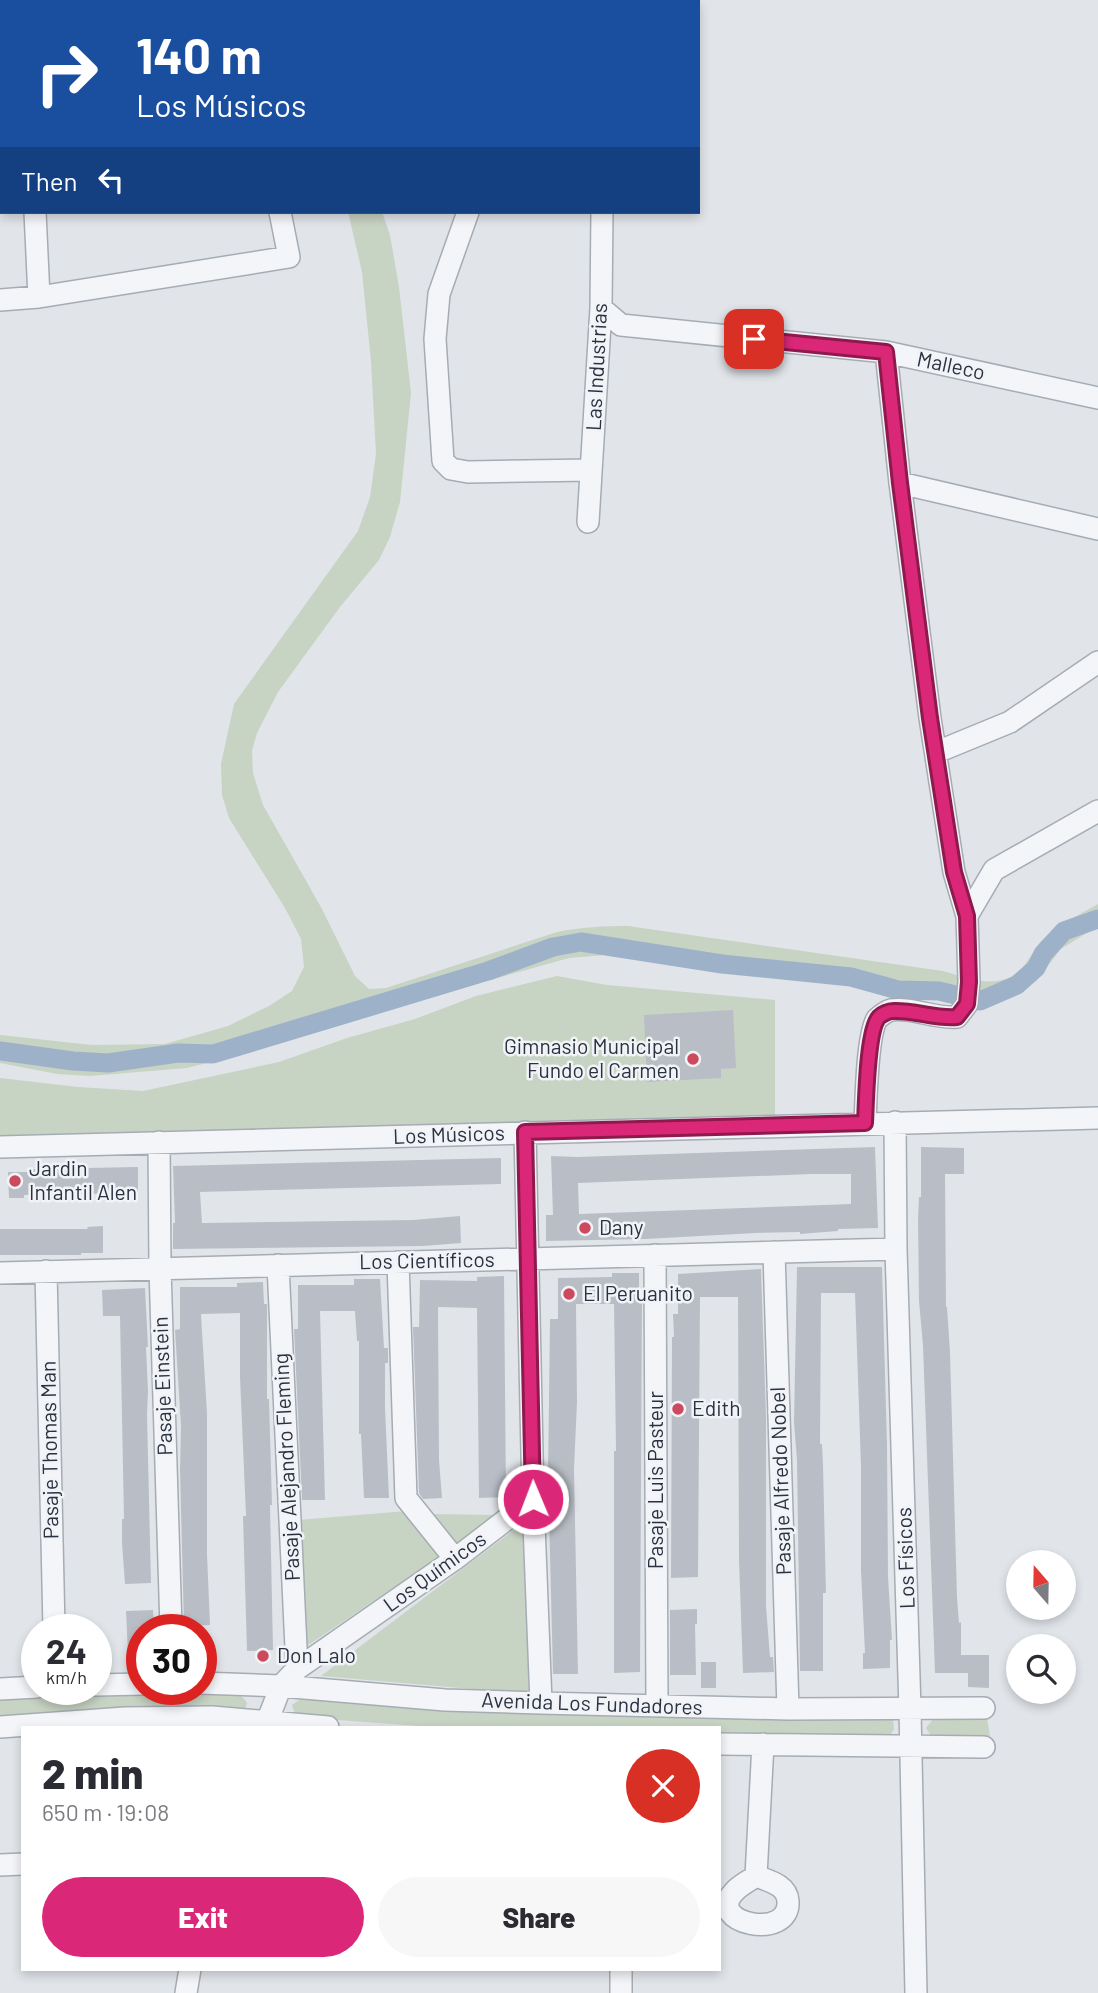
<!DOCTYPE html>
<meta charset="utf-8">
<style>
body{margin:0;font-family:Barlow,sans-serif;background:#f7f7f7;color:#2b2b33;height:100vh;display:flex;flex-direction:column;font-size:26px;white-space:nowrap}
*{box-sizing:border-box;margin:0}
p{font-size:23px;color:#7c7c81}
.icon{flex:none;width:38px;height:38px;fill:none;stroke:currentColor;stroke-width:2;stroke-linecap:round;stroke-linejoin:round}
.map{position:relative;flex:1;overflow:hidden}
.sheet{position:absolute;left:21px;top:1726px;width:700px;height:245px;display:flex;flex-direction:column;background:#fff;border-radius:0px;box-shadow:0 4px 10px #0003}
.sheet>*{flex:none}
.guide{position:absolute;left:0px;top:0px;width:700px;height:214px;box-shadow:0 4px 10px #0003;background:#1a4fa0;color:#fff;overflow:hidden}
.needle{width:46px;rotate:340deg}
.fabs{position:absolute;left:1006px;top:1550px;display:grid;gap:14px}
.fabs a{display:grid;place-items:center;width:70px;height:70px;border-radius:50%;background:#fff;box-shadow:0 4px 10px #0003;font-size:35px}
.speed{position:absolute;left:21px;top:1614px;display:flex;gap:14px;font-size:35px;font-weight:700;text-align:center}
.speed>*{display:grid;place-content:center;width:91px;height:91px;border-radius:50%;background:#fff;box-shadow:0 4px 10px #0003;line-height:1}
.speed small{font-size:18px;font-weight:400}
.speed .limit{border:10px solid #d22;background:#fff;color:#111}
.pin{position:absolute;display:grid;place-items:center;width:60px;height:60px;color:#fff;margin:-30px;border-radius:14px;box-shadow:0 4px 10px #0006}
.me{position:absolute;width:77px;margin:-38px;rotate:359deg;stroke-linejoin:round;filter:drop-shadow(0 0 5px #0008)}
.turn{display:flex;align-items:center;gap:24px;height:147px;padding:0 21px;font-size:32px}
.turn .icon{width:91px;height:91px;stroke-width:2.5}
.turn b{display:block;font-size:49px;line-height:60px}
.then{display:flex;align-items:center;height:66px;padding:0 21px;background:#0003;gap:14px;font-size:26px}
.round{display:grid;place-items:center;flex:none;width:74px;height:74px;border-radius:37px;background:#f7f7f7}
.summary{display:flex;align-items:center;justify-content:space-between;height:119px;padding:0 21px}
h1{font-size:42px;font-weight:800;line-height:52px}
.primary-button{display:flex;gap:14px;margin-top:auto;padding:14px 21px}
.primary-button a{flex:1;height:80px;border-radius:42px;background:#db2777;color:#fff;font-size:28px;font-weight:800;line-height:80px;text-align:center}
.primary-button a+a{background:#f7f7f7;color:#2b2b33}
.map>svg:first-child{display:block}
.green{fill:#c7d3c3}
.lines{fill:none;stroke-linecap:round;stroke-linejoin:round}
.canal{stroke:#9db2c9;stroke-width:19}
.building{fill:#b9bec6;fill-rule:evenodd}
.minor-casing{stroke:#a6acb4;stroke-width:24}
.minor{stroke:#f4f5f8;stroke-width:21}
.route-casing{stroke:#8e194d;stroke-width:18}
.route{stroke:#db2777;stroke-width:12}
.poi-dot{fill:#cb4a5d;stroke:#f1f3f7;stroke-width:2.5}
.labels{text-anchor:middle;stroke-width:5;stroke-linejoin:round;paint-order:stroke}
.street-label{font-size:21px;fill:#2a3241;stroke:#f1f3f7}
.poi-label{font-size:21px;fill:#2a3241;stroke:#f1f3f7;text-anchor:start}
</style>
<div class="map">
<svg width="1098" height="1993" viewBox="0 0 1098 1993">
<rect width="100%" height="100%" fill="#e1e5ea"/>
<!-- green -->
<path class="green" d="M 348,212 L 382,212 L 390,235 L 399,287 L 411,393 L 400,502 L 390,537 L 379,560 L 340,607 L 278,692 L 257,733 L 252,751 L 253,773 L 263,805 L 322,909 L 355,976 L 369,989 L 386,988 L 557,932 C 581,927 604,926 628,926 L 943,971 C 971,979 1002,992 1024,966 C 1031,957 1035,947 1043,939 C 1058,924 1079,915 1098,904 L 1098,926 L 1061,949 L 1036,981 L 1004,1000 L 984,1005 L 922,992 L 606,955 L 569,958 L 315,1029 L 249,1052 L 187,1068 L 90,1076 L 57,1074 L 0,1063 L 0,1035 L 92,1045 L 165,1044 L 228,1026 L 269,1006 L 292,991 L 304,967 L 301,939 L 285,908 L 229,818 L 222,795 L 221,764 L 234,704 L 358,531 L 370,497 L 376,454 L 371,361 L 362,272 Z
M 557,976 L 607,985 L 775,1000 L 775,1117 L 0,1142 L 0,1078 L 78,1087 L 143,1091 L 279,1062 L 347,1038 L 415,1019 L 476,996 Z
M 407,1511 L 440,1556 L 304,1648 L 298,1520 Z
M 427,1514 L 500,1515 L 453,1545 Z
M 523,1523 L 529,1694 L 321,1676 Z
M 224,1692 C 235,1693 241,1693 247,1703 L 245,1711 L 0,1719 L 0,1698 L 53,1695 Z
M 302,1698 L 886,1718 L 893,1720 L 894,1729 L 889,1737 L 719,1732 L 719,1727 L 433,1727 L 296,1717 L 292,1705 Z
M 987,1718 L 990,1736 L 931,1736 L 926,1728 L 933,1719 Z"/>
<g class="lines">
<!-- canal -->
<path class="canal" d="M 0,1051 L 73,1061 L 108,1063 L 178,1053 L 213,1054 L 488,971 L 553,947 L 581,942 L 722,964 L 851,977 L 898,990 L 939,991 L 980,1001 L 1017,985 L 1036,968 L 1043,954 L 1064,931 L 1098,919"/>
</g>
<!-- building -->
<path class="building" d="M 733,1010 L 736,1068 L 721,1069 L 721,1078 L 647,1082 L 644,1015 Z
M 875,1147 L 878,1228 L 838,1229 L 838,1231 L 800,1234 L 800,1232 L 756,1233 L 645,1239 L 546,1241 L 546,1215 L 553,1215 L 551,1156 L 577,1157 ZM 812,1174 L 851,1174 L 851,1204 L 579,1214 L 578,1183 Z
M 921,1147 L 964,1148 L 964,1174 L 945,1174 L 946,1307 L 947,1307 L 950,1352 L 957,1597 L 959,1623 L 961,1622 L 961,1655 L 989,1655 L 989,1688 L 968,1687 L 968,1673 L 935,1673 L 923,1346 L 919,1301 L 918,1220 L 919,1197 L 921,1197 Z
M 501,1158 L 501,1184 L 200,1192 L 202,1223 L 413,1220 L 460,1216 L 461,1243 L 423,1246 L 173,1249 L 173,1223 L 175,1223 L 173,1166 Z
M 138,1167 L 138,1193 L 24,1195 L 24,1198 L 9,1198 L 8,1172 L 32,1172 L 32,1169 Z
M 103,1226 L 103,1253 L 81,1253 L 81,1255 L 0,1255 L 0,1229 L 88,1229 L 87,1227 Z
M 797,1267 L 882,1267 L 887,1444 L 888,1577 L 892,1640 L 890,1640 L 890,1668 L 863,1669 L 863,1653 L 865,1653 L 861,1571 L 861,1466 L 855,1293 L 821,1293 L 820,1444 L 822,1444 L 823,1465 L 826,1593 L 823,1593 L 823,1671 L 800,1671 L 797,1460 L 794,1423 Z
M 761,1269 L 766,1416 L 766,1606 L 770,1657 L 773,1657 L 774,1672 L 743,1673 L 739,1560 L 738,1297 L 700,1297 L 698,1577 L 671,1578 L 672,1337 L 674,1337 L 673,1314 L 678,1314 L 678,1274 Z
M 612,1273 L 639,1273 L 639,1295 L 642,1295 L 640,1672 L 614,1673 L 614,1451 L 616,1451 L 614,1304 L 576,1304 L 577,1402 L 574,1469 L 578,1674 L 553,1674 L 548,1476 L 550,1319 L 558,1319 L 558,1278 L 612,1277 Z
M 504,1276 L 506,1497 L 479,1498 L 477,1308 L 438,1307 L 439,1460 L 442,1498 L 423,1499 L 419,1493 L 413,1327 L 419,1327 L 420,1280 L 477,1281 L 477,1277 Z
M 354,1279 L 380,1279 L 384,1348 L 388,1348 L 388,1363 L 385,1363 L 385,1408 L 389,1498 L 364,1498 L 361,1434 L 359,1434 L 359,1341 L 357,1341 L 355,1311 L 320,1311 L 325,1500 L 302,1500 L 294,1329 L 298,1329 L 298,1285 L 354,1285 Z
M 263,1282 L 264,1304 L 267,1304 L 267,1399 L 269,1399 L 272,1505 L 270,1505 L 273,1650 L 247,1651 L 243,1516 L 246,1516 L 240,1377 L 240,1313 L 201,1314 L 207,1414 L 207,1554 L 210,1625 L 184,1626 L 180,1470 L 181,1426 L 175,1330 L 180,1329 L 180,1287 L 237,1287 L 237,1283 Z
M 145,1288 L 148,1347 L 146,1347 L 148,1391 L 147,1415 L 151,1583 L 125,1584 L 122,1543 L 122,1519 L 124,1519 L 120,1316 L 103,1316 L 102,1290 Z
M 697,1609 L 697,1624 L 695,1624 L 696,1675 L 670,1675 L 670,1610 Z
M 153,1610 L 154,1626 L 142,1626 L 142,1653 L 128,1654 L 126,1611 Z
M 701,1662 L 716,1662 L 716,1688 L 701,1688 Z"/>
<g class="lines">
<defs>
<path id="minor" d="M 23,0 L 23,2
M 470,0 L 470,2
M 601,0 L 601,2
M 249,2 L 249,0
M 0,52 L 2,52
M 35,212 L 39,297
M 468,212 L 439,294 L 435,339 L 443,461 L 451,469 L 468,472 L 591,470
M 0,300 L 39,297 L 289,257 L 280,212
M 601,308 L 621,325 L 886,352 L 1098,398
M 900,483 L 1098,529
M 588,522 L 601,308 L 602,212
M 937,752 L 1010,722 L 1098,662
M 967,916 L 994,870 L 1098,811
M 895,1122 L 896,1249 L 910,1710 L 916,1993
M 865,1123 C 866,1102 867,1035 877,1019 C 880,1016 887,1011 891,1010 C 913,1007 935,1019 957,1017 L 967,1004 L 969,982 L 967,916 L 954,872 L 930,718 L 900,483 L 886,352
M 525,1132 L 533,1499 L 541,1703
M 159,1142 L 160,1268 L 171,1629
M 0,1147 L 1098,1118
M 774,1252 L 788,1709
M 655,1255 L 657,1705
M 398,1262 L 406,1498 L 455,1559
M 278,1265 L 297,1669
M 46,1271 L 54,1629
M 0,1273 L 896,1249
M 201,1683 L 281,1686 L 445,1700 L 541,1703 L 788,1709 L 984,1708
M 96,1685 L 142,1684
M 0,1689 L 37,1687
M 0,1727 L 125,1718 L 212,1717 L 328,1727
M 265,1727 L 281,1686 L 297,1669 L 455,1559 L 533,1499
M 719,1744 L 984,1747
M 0,1865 L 23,1864
M 756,1876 C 769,1881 787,1885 788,1901 C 791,1942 704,1923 734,1892 C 740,1885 749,1881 756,1876 Z
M 756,1876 L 763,1744
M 621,1969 L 621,1993
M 186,1993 L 190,1969"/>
</defs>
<!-- minor casing -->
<use href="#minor" class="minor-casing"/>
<!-- minor -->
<use href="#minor" class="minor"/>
</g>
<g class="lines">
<defs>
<path id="route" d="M 533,1499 L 525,1132 L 865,1123 C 866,1104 867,1030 879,1017 C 882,1014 889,1011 893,1011 C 915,1010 935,1019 957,1017 L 967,1004 L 969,982 L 967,916 L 954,872 L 930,718 L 900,483 L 886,352 L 754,339"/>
</defs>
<!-- route casing -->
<use href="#route" class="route-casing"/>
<!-- route -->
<use href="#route" class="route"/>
</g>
<!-- markers -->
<g class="poi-dot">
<circle cx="693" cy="1059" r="7"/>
<circle cx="15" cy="1181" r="7"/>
<circle cx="585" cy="1228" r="7"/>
<circle cx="569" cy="1294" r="7"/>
<circle cx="678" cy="1409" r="7"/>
<circle cx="263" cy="1656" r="7"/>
</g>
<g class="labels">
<!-- street labels -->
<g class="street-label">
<text transform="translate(951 366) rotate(12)" y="7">Malleco</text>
<text transform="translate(597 367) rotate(-87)" y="7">Las Industrias</text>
<text transform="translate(449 1135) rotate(-2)" y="7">Los Músicos</text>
<text transform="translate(427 1261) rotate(-1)" y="7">Los Científicos</text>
<text transform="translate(163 1386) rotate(-92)" y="7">Pasaje Einstein</text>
<text transform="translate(50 1450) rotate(-91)" y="7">Pasaje Thomas Man</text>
<text transform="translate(287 1467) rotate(-93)" y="7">Pasaje Alejandro Fleming</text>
<text transform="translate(656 1480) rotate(-90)" y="7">Pasaje Luis Pasteur</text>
<text transform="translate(781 1481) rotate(-92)" y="7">Pasaje Alfredo Nobel</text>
<text transform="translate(906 1558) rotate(-92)" y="7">Los Físicos</text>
<text transform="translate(435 1572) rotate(-36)" y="7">Los Químicos</text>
<text transform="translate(592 1704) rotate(2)" y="7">Avenida Los Fundadores</text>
</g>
<!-- poi labels -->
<g class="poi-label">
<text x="679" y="1054" text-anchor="end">Gimnasio Municipal<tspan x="679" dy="24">Fundo el Carmen</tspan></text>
<text x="29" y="1176">Jardin<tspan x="29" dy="24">Infantil Alen</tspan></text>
<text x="599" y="1235">Dany</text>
<text x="583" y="1301">El Peruanito</text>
<text x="692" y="1416">Edith</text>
<text x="277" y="1663">Don Lalo</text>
</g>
</g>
</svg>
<div class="fabs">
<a><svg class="needle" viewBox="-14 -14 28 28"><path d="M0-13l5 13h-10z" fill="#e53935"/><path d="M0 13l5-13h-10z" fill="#7c7c81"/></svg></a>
<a><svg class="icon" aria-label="search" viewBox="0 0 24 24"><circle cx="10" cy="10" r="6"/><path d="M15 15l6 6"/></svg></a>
</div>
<div class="speed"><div>24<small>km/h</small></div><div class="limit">30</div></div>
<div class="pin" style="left:754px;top:339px;background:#d93025"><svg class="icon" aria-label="arrive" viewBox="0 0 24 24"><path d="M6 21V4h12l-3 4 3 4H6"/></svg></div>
<svg class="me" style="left:533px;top:1499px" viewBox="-20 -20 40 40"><circle r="17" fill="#db2777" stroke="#fff" stroke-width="3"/><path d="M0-11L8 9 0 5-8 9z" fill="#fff"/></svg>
<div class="guide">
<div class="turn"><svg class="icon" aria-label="right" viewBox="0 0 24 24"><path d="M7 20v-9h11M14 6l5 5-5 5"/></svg><div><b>140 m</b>Los Músicos</div></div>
<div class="then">Then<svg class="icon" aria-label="left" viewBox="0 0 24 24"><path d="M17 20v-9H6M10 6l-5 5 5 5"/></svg></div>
</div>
<section class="sheet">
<div class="summary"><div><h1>2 min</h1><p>650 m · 19:08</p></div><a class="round" style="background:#d93025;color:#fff"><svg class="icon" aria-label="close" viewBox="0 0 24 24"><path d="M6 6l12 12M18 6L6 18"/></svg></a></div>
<div class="primary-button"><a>Exit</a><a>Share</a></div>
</section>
</div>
